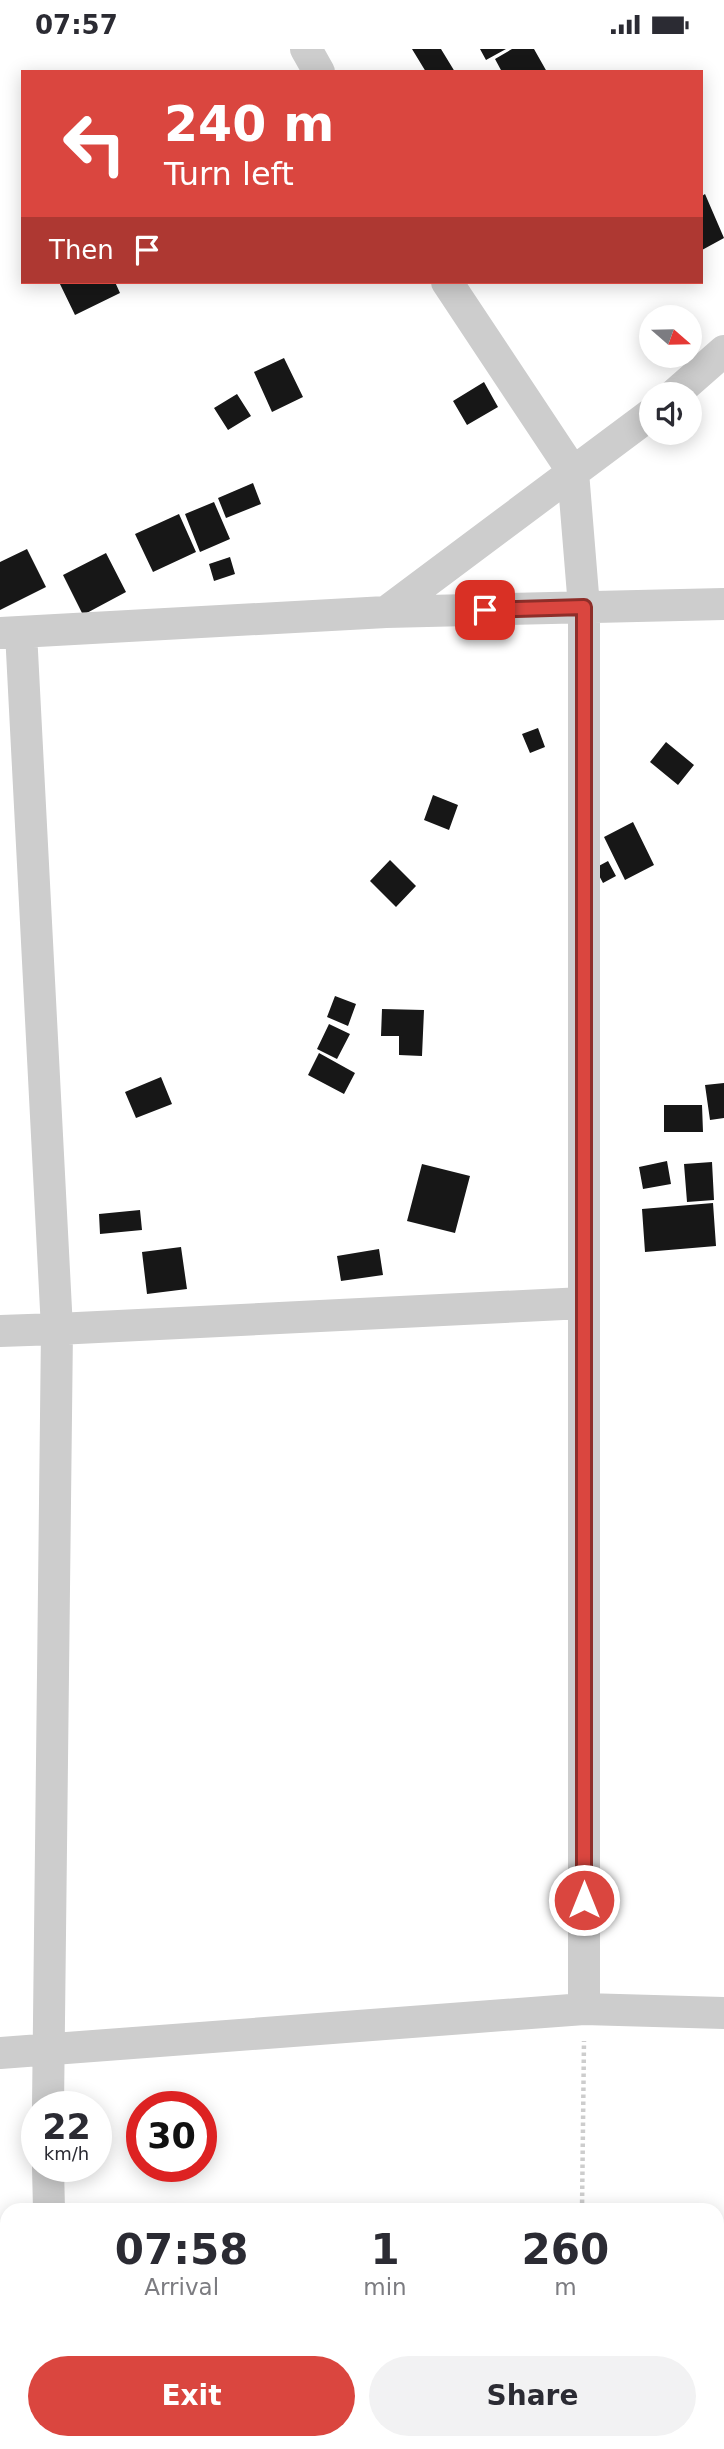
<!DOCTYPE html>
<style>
body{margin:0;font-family:"DejaVu Sans",sans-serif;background:#f2f2f3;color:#2b2b33;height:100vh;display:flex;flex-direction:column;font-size:26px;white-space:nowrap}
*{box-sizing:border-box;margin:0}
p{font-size:23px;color:#7c7c81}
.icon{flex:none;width:38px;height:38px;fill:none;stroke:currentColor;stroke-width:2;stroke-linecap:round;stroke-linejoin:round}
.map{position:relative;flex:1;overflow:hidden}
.panel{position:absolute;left:0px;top:2154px;width:724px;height:247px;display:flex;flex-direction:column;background:#fff;border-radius:21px 21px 0 0;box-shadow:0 4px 18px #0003}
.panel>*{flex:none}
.top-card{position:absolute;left:21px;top:21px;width:682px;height:214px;border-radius:0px;box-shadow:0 4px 18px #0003;background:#da463f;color:#fff;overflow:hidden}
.needle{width:46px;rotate:110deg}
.tools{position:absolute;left:639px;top:256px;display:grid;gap:14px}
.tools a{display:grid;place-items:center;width:63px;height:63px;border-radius:50%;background:#fff;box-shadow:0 4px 18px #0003;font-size:35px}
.speed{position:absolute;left:21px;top:2042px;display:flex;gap:14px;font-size:35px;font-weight:700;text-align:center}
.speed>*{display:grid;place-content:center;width:91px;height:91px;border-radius:50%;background:#fff;box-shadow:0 4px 18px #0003;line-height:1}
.speed small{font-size:18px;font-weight:400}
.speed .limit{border:10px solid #d22;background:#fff;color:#111}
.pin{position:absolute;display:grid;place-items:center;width:60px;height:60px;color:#fff;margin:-30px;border-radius:14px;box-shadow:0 4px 10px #0006}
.me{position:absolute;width:77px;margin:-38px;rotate:0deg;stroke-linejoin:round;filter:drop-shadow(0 0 5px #0008)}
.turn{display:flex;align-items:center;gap:24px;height:147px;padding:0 28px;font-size:32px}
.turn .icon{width:91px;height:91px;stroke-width:2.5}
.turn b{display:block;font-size:49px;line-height:60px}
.then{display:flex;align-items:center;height:66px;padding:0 28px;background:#0003;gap:14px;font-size:26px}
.eta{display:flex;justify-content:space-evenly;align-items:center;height:119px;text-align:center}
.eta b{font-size:42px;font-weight:800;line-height:49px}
.button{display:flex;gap:14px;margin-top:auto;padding:14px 28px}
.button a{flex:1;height:80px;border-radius:42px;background:#da463f;color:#fff;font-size:28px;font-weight:800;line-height:80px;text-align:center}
.button a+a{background:#f2f2f3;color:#2b2b33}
.status{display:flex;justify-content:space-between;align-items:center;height:49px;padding:0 35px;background:#fff;direction:ltr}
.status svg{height:19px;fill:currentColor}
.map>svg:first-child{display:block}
.building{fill:#171717}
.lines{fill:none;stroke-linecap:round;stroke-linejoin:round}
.path{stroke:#cdcdcd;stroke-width:4.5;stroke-dasharray:3.5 3.5;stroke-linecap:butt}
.street{stroke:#cdcdcd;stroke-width:32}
.route-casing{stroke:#8e2e29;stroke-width:18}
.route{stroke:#da463f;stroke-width:12}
</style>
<div class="status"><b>07:57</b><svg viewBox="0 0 49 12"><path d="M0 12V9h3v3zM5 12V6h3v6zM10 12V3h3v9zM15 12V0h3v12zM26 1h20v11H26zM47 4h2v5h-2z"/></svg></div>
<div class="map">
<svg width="724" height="2400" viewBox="0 0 724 2400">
<rect width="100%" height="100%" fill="#fff"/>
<!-- building -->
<path class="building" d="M 412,0 L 441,0 L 455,23 L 426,23 Z
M 480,0 L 506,0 L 486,11 Z
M 512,0 L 534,0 L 547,23 L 502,23 L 495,10 Z
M 705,145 L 724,189 L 702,201 L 702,147 Z
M 59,233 L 115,233 L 120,244 L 75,266 Z
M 284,309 L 303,348 L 272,363 L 254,323 Z
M 484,333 L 498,358 L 467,376 L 453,352 Z
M 237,345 L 251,367 L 228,381 L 214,359 Z
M 253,434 L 261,455 L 226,469 L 218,449 Z
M 214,453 L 230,490 L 200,503 L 185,465 Z
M 179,465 L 196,503 L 153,523 L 135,485 Z
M 27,500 L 46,538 L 0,561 L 0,513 Z
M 106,504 L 126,543 L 83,566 L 63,526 Z
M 230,508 L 235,525 L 214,532 L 209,515 Z
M 538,679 L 545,698 L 530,704 L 522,685 Z
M 666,693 L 694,716 L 678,736 L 650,713 Z
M 433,746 L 458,756 L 449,781 L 424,771 Z
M 633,773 L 654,816 L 625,831 L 604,788 Z
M 390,811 L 416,837 L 396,858 L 370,832 Z
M 608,812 L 616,827 L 603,834 L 595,819 Z
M 335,947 L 356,955 L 348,977 L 327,968 Z
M 382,960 L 424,961 L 422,1007 L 399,1006 L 399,987 L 381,987 Z
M 329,975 L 350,985 L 337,1010 L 317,1000 Z
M 319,1004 L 355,1024 L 344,1045 L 308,1026 Z
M 161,1028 L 172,1055 L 136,1069 L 125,1043 Z
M 724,1034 L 724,1069 L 710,1071 L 705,1036 Z
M 664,1056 L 702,1056 L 703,1083 L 664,1083 Z
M 667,1112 L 671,1135 L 643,1140 L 639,1118 Z
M 712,1113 L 714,1151 L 687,1153 L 684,1115 Z
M 422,1115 L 470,1127 L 455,1184 L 407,1172 Z
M 713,1154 L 716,1197 L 645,1203 L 642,1160 Z
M 140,1161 L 142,1181 L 100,1185 L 99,1165 Z
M 181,1198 L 187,1240 L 147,1245 L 142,1203 Z
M 379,1200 L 383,1226 L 341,1232 L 337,1207 Z"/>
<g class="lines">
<!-- path -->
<path class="path" d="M 582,2161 L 584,1992
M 579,2400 L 579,2394"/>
<!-- street -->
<path class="street" d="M 306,0 L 319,23
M 675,345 L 724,302
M 386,563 L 724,555
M 1,584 L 386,563 L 651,365
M 0,1282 L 57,1280 L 21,583
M 584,1960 L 724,1964
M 0,2004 L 584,1960 L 584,558 L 573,423 L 447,233
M 48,2058 L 57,1280 L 583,1254
M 48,2118 L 49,2161
M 51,2394 L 51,2400"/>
</g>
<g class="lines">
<defs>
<path id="route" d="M 485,561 L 584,558 L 584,1851"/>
</defs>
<!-- route casing -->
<use href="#route" class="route-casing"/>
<!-- route -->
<use href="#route" class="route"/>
</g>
</svg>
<div class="tools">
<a><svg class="needle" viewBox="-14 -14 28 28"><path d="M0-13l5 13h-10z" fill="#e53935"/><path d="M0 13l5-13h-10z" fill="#7c7c81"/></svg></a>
<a><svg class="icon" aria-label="sound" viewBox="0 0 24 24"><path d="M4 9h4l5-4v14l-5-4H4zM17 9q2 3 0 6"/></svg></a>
</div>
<div class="speed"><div>22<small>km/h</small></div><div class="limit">30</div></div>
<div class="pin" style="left:485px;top:561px;background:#d93025"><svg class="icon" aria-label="arrive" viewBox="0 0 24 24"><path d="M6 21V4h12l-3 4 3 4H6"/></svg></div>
<svg class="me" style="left:584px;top:1851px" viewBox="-20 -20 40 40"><circle r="17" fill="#da463f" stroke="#fff" stroke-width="3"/><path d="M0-11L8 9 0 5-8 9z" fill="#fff"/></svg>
<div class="top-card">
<div class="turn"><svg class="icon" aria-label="left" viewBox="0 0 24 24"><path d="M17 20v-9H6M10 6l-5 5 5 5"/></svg><div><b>240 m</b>Turn left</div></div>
<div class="then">Then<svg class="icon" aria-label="arrive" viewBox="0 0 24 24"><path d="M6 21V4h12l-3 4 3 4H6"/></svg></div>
</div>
<section class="panel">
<div class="eta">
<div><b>07:58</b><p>Arrival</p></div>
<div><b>1</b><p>min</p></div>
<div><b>260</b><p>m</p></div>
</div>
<div class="button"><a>Exit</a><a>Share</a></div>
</section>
</div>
